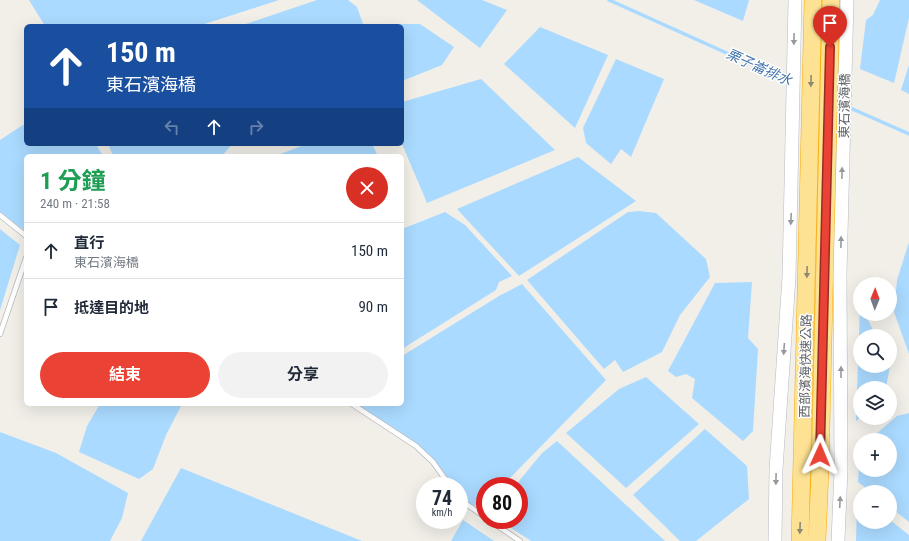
<!DOCTYPE html>
<html lang="zh-TW">
<meta charset="utf-8">
<style>
body{margin:0;font-family:"Roboto Condensed","Noto Sans TC",sans-serif;background:#f2f2f3;color:#1f2937;height:100vh;display:flex;flex-direction:column;font-size:15px;white-space:nowrap}
*{box-sizing:border-box;margin:0}
p{font-size:13px;color:#747a83}
.icon{flex:none;width:22px;height:22px;fill:none;stroke:currentColor;stroke-width:2;stroke-linecap:round;stroke-linejoin:round}
.map{position:relative;flex:1;overflow:hidden}
.panel{position:absolute;left:24px;top:154px;width:380px;height:252px;display:flex;flex-direction:column;background:#fff;border-radius:6px;box-shadow:0 4px 16px #0002}
.panel>*{flex:none}
.guide{position:absolute;left:24px;top:24px;width:380px;height:122px;border-radius:6px;box-shadow:0 4px 16px #0002;background:#1a4fa0;color:#fff;overflow:hidden}
.needle{width:26px;rotate:1deg}
.tools{position:absolute;left:853px;top:277px;display:grid;gap:8px}
.tools a{display:grid;place-items:center;width:44px;height:44px;border-radius:50%;background:#fff;box-shadow:0 4px 16px #0002;font-size:20px}
.speed{position:absolute;left:416px;top:477px;display:flex;gap:8px;font-size:20px;font-weight:700;text-align:center}
.speed>*{display:grid;place-content:center;width:52px;height:52px;border-radius:50%;background:#fff;box-shadow:0 4px 16px #0002;line-height:1}
.speed small{font-size:10px;font-weight:400}
.speed .limit{border:6px solid #d22;background:#fff;color:#111}
.pin{position:absolute;display:grid;place-items:center;width:34px;height:34px;color:#fff;margin:-41px -17px;border-radius:50% 50% 50% 0;rotate:-45deg;box-shadow:0 0 4px #0007}
.pin .icon{rotate:45deg}
.me{position:absolute;width:44px;margin:-22px;rotate:1deg;stroke-linejoin:round;filter:drop-shadow(0 0 3px #0008)}
.turn{display:flex;align-items:center;gap:14px;height:84px;padding:0 16px;font-size:18px}
.turn .icon{width:52px;height:52px;stroke-width:2.5}
.turn b{display:block;font-size:28px;line-height:34px}
.lanes{display:flex;align-items:center;height:38px;padding:0 16px;background:#0003;justify-content:center;gap:20px;direction:ltr}
.lanes .off{opacity:.35}
.round{display:grid;place-items:center;flex:none;width:42px;height:42px;border-radius:21px;background:#f2f2f3}
.summary{display:flex;align-items:center;justify-content:space-between;height:68px;padding:0 16px}
h1{font-size:24px;font-weight:700;line-height:30px;color:#1e9e55}
.action{display:flex;gap:8px;margin-top:auto;padding:8px 16px}
.action a{flex:1;height:46px;border-radius:24px;background:#ea4335;color:#fff;font-size:16px;font-weight:700;line-height:46px;text-align:center}
.action a+a{background:#f2f2f3;color:#1f2937}
ul{padding:0;list-style:none}
li{display:flex;align-items:center;gap:12px;height:56px;padding:0 16px;border-top:1px solid #e0e1e3}
li div{flex:1}
li b{display:block;font-size:15px}
li em{font-style:normal}
.map>svg:first-child{display:block}
.water{fill:#aadaff}
.lines{fill:none;stroke-linecap:round;stroke-linejoin:round}
.stream{stroke:#aadaff;stroke-width:3.5}
.lane-casing{stroke:#b5b8bc;stroke-width:6}
.secondary-casing{stroke:#b6babf;stroke-width:14}
.highway-casing{stroke:#f9ab00;stroke-width:18}
.lane{stroke:#fff;stroke-width:4.5}
.secondary{stroke:#fff;stroke-width:13}
.highway{stroke:#fde293;stroke-width:17}
.oneway{fill:#979a9d}
.oneway2{fill:#8e8975}
.route-casing{stroke:#982c22;stroke-width:10}
.route{stroke:#ea4335;stroke-width:7}
.labels{text-anchor:middle;stroke-width:3;stroke-linejoin:round;paint-order:stroke}
.street-label{font-size:13px;fill:#5f6368;stroke:#fff}
.water-label{font-size:14px;font-style:italic;fill:#4174aa;stroke:#fff}
</style>
<div class="map">
<svg width="909" height="541" viewBox="0 0 909 541">
<rect width="100%" height="100%" fill="#f1efe8"/>
<!-- water -->
<path class="water" d="M 29,0 L 279,0 L 198,26 L 184,24 L 182,26 L 45,26 Z
M 317,0 L 348,0 L 357,7 L 363,24 L 420,24 L 454,47 L 442,65 L 402,81 L 402,26 L 240,26 Z
M 417,0 L 482,0 L 507,10 L 480,48 Z
M 694,0 L 749,0 L 743,21 Z
M 880,0 L 909,0 L 909,18 L 894,83 L 860,69 L 866,20 L 873,15 Z
M 540,27 L 608,55 L 575,128 L 504,64 Z
M 616,59 L 664,79 L 631,157 L 621,149 L 611,164 L 586,143 L 583,128 Z
M 909,65 L 909,94 L 901,90 Z
M 481,79 L 555,150 L 427,203 L 402,144 L 402,102 Z
M 26,123 L 26,144 L 96,144 L 103,156 L 26,156 L 26,232 L 0,212 L 0,140 Z
M 108,144 L 232,144 L 222,156 L 113,156 Z
M 307,144 L 372,144 L 378,156 L 275,156 Z
M 578,157 L 636,201 L 519,276 L 457,209 Z
M 639,211 L 656,213 L 706,259 L 710,277 L 680,315 L 662,352 L 623,372 L 615,360 L 604,369 L 527,280 L 628,212 Z
M 445,212 L 465,225 L 512,276 L 499,282 L 496,290 L 402,349 L 402,229 Z
M 0,229 L 20,245 L 0,310 Z
M 909,242 L 909,354 L 894,312 L 897,280 Z
M 752,282 L 748,338 L 758,349 L 753,431 L 743,441 L 692,398 L 695,379 L 686,374 L 676,377 L 668,371 L 715,283 Z
M 522,284 L 606,380 L 502,486 L 485,486 L 485,503 L 482,507 L 466,504 L 459,495 L 459,486 L 451,486 L 425,454 L 351,404 L 402,404 L 402,356 L 499,296 Z
M 860,305 L 860,314 L 865,314 L 876,336 L 860,336 L 860,366 L 890,366 L 886,388 L 860,388 L 860,418 L 856,421 Z
M 646,377 L 699,424 L 626,488 L 566,433 L 619,389 Z
M 100,404 L 182,404 L 166,435 L 153,469 L 139,479 L 79,452 L 87,426 Z
M 909,413 L 909,522 L 890,507 L 890,492 L 871,492 L 858,482 L 860,448 L 860,470 L 890,470 L 890,440 L 869,440 L 897,416 Z
M 705,429 L 747,466 L 749,499 L 696,541 L 680,541 L 633,495 Z
M 0,432 L 56,453 L 128,493 L 122,518 L 110,541 L 0,541 Z
M 557,441 L 665,541 L 531,541 L 499,520 L 519,520 L 519,486 L 515,486 L 542,453 Z
M 181,468 L 362,541 L 141,541 Z
M 857,504 L 860,505 L 860,522 L 890,522 L 890,520 L 909,535 L 909,541 L 856,541 Z
M 463,520 L 494,541 L 451,541 Z"/>
<g class="lines">
<!-- stream -->
<path class="stream" d="M 609,0 L 791,82
M 848,107 L 909,134"/>
<defs>
<path id="lane" d="M 0,215 L 26,236
M 0,334 L 26,258
M 352,404 L 416,446 L 433,462 L 450,486
M 459,499 L 485,517
M 489,520 L 520,541"/>
<path id="secondary" d="M 775,541 L 776,469 L 789,277 L 795,0
M 838,541 L 841,470 L 840,274 L 847,0"/>
<path id="highway" d="M 800,541 L 813,0
M 817,541 L 820,470 L 831,0"/>
</defs>
<!-- lane casing -->
<use href="#lane" class="lane-casing"/>
<!-- secondary casing -->
<use href="#secondary" class="secondary-casing"/>
<!-- highway casing -->
<use href="#highway" class="highway-casing"/>
<!-- lane -->
<use href="#lane" class="lane"/>
<!-- secondary -->
<use href="#secondary" class="secondary"/>
<!-- highway -->
<use href="#highway" class="highway"/>
</g>
<!-- one-way arrows -->
<defs><path id="oneway-solid" d="M-6-.8H1V-3.2L6.5 0L1 3.2V.8H-6Z"/></defs>
<g class="oneway">
<use href="#oneway-solid" transform="translate(794 39) rotate(91)"/>
<use href="#oneway-solid" transform="translate(842 173) rotate(-89)"/>
<use href="#oneway-solid" transform="translate(791 219) rotate(92)"/>
<use href="#oneway-solid" transform="translate(841 242) rotate(-89)"/>
<use href="#oneway-solid" transform="translate(784 349) rotate(94)"/>
<use href="#oneway-solid" transform="translate(841 372) rotate(-90)"/>
<use href="#oneway-solid" transform="translate(776 479) rotate(91)"/>
<use href="#oneway-solid" transform="translate(840 502) rotate(-87)"/>
</g>
<g class="oneway2">
<use href="#oneway-solid" transform="translate(811 81) rotate(91)"/>
<use href="#oneway-solid" transform="translate(807 272) rotate(91)"/>
<use href="#oneway-solid" transform="translate(800 528) rotate(92)"/>
</g>
<g class="lines">
<defs>
<path id="route" d="M 820,455 L 830,47"/>
</defs>
<!-- route casing -->
<use href="#route" class="route-casing"/>
<!-- route -->
<use href="#route" class="route"/>
</g>
<g class="labels">
<!-- street labels -->
<g class="street-label">
<text transform="translate(844 106) rotate(-89)" y="5">東石濱海橋</text>
<text transform="translate(805 366) rotate(-89)" y="5">西部濱海快速公路</text>
</g>
<!-- water labels -->
<g class="water-label">
<text transform="translate(759 67) rotate(24)" y="5">栗子崙排水</text>
</g>
</g>
</svg>
<div class="tools">
<a><svg class="needle" viewBox="-14 -14 28 28"><path d="M0-13l5 13h-10z" fill="#e53935"/><path d="M0 13l5-13h-10z" fill="#747a83"/></svg></a>
<a><svg class="icon" aria-label="search" viewBox="0 0 24 24"><circle cx="10" cy="10" r="6"/><path d="M15 15l6 6"/></svg></a>
<a><svg class="icon" aria-label="layers" viewBox="0 0 24 24"><path d="M12 4l9 5-9 5-9-5zM3 14l9 5 9-5"/></svg></a>
<a>+</a>
<a>−</a>
</div>
<div class="speed"><div>74<small>km/h</small></div><div class="limit">80</div></div>
<div class="pin" style="left:830px;top:47px;background:#d93025"><svg class="icon" aria-label="arrive" viewBox="0 0 24 24"><path d="M6 21V4h12l-3 4 3 4H6"/></svg></div>
<svg class="me" style="left:820px;top:455px" viewBox="-20 -20 40 40"><path d="M0-17L14 15 0 8-14 15z" fill="#ea4335" stroke="#fff" stroke-width="4"/></svg>
<div class="guide">
<div class="turn"><svg class="icon" aria-label="ahead" viewBox="0 0 24 24"><path d="M12 20V5M6 11l6-6 6 6"/></svg><div><b>150 m</b>東石濱海橋</div></div>
<div class="lanes"><svg class="icon off" aria-label="left" viewBox="0 0 24 24"><path d="M17 20v-9H6M10 6l-5 5 5 5"/></svg><svg class="icon" aria-label="ahead" viewBox="0 0 24 24"><path d="M12 20V5M6 11l6-6 6 6"/></svg><svg class="icon off" aria-label="right" viewBox="0 0 24 24"><path d="M7 20v-9h11M14 6l5 5-5 5"/></svg></div>
</div>
<section class="panel">
<div class="summary"><div><h1>1 分鐘</h1><p>240 m · 21:58</p></div><a class="round" style="background:#d93025;color:#fff"><svg class="icon" aria-label="close" viewBox="0 0 24 24"><path d="M6 6l12 12M18 6L6 18"/></svg></a></div>
<ul>
<li><svg class="icon" aria-label="ahead" viewBox="0 0 24 24"><path d="M12 20V5M6 11l6-6 6 6"/></svg><div><b>直行</b><p>東石濱海橋</p></div><em>150 m</em></li>
<li><svg class="icon" aria-label="arrive" viewBox="0 0 24 24"><path d="M6 21V4h12l-3 4 3 4H6"/></svg><div><b>抵達目的地</b></div><em>90 m</em></li>
</ul>
<div class="action"><a>結束</a><a>分享</a></div>
</section>
</div>
